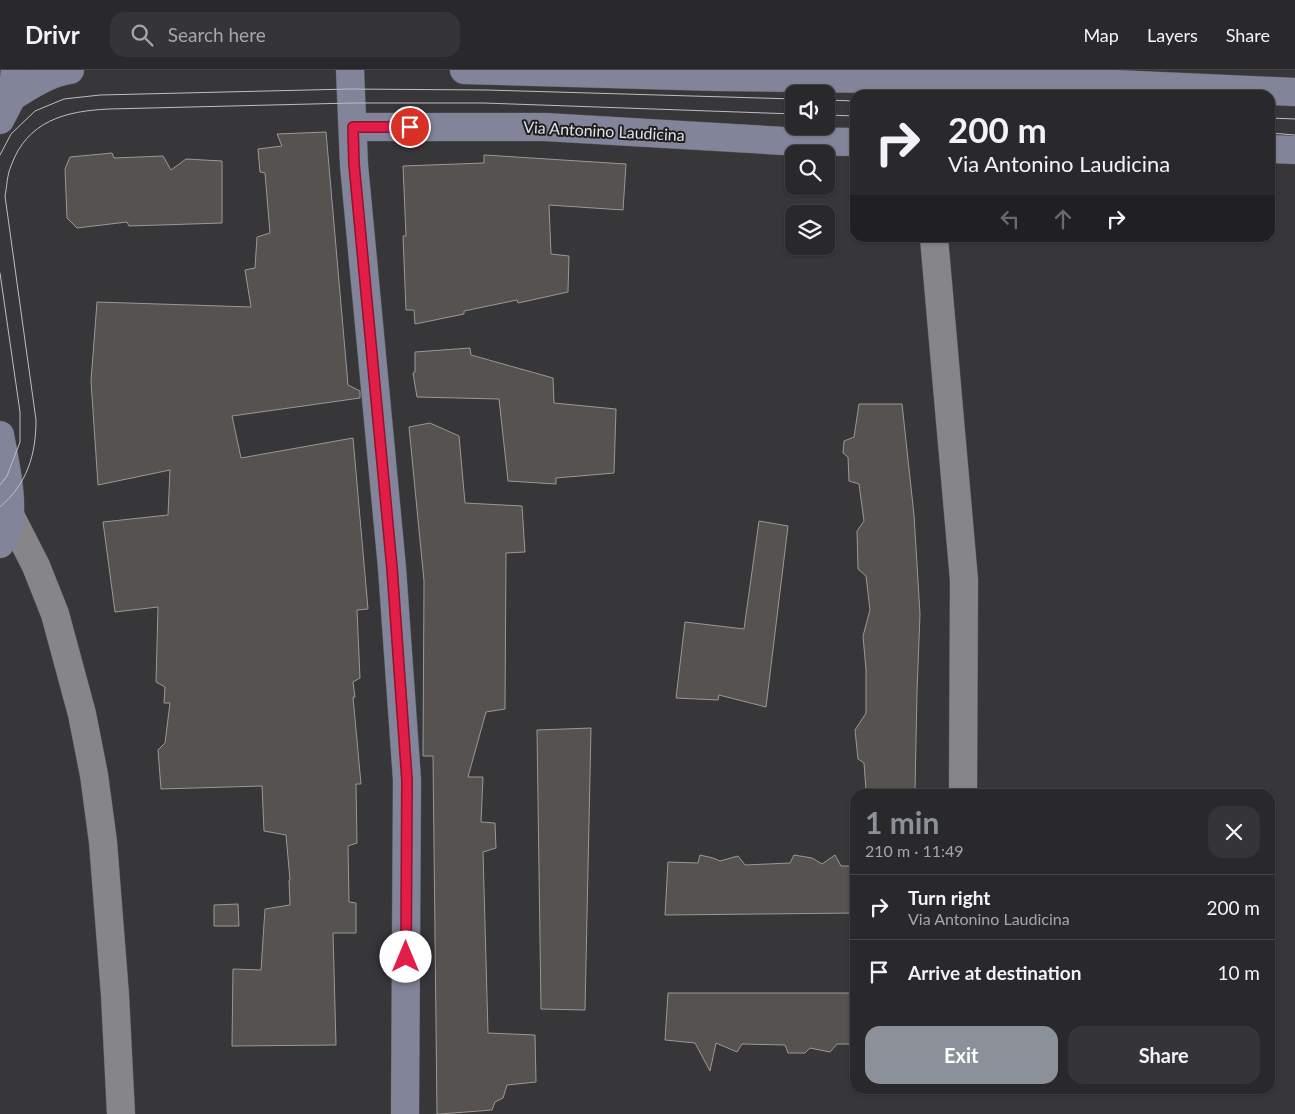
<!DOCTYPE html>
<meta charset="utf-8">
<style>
body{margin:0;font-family:Lato,sans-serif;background:#353538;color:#f1f3f6;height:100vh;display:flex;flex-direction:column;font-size:19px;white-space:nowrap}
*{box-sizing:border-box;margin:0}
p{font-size:16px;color:#a5a6a9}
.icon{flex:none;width:28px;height:28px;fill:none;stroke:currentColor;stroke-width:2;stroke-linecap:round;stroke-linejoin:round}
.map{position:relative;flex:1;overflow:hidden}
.details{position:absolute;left:850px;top:719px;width:425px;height:305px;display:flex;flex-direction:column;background:#29292c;border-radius:15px;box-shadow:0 1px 4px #0004,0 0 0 1px #454548}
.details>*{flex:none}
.hud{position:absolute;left:850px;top:20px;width:425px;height:152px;border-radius:15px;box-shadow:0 1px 4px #0004,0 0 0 1px #454548;background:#29292c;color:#f1f3f6;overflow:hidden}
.fabs{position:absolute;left:785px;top:15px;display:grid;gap:10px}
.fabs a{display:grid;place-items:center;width:50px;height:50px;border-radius:10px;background:#29292c;box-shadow:0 1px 4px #0004,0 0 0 1px #454548;font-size:25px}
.pin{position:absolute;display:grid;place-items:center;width:42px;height:42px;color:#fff;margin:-21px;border:2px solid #fff;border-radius:50%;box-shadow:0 1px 5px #0007}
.me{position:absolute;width:55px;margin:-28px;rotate:0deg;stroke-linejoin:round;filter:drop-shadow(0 0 4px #0008)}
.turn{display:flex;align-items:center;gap:18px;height:105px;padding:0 15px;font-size:22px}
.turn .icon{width:65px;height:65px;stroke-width:2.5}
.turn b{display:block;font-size:35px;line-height:42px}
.lanes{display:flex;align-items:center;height:48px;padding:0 15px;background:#0003;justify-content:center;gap:25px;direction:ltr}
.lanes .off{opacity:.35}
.round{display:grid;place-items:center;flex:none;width:52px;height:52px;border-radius:15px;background:#353538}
.overview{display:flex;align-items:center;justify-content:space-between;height:85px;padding:0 15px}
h1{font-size:30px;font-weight:700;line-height:38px;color:#8c9099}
.primary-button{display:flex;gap:10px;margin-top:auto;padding:10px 15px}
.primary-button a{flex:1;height:58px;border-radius:15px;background:#8c9099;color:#fff;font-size:20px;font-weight:700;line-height:58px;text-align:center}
.primary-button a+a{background:#353538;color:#f1f3f6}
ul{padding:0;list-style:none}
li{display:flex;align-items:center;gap:15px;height:65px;padding:0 15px;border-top:1px solid #454548}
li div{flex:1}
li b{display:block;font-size:19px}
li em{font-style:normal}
header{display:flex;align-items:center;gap:30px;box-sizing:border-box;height:70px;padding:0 25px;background:#29292c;border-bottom:1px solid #454548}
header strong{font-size:24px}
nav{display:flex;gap:28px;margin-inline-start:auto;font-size:18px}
.search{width:350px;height:45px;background:#353538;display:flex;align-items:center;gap:12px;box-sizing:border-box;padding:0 18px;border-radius:15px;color:#a5a6a9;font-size:19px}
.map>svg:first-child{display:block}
.building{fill:#55524f;stroke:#9b9895}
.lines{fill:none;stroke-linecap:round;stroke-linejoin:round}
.street-casing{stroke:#555558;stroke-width:29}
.secondary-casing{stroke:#555558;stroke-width:29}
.street{stroke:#868689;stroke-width:28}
.secondary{stroke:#828499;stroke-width:28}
.tram{stroke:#bebec0;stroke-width:1}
.route-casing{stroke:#92132f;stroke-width:12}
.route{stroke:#e11d48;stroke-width:9}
.labels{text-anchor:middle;stroke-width:4;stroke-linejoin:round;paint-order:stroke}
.street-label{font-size:16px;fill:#e2e2e4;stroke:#1e1e20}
</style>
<header>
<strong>Drivr</strong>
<div class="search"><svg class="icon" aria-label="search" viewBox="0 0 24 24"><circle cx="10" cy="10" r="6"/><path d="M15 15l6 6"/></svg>Search here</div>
<nav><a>Map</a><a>Layers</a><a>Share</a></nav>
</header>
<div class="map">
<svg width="1295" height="1044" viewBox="0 0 1295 1044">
<rect width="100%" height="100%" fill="#37373a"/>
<!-- building -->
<path class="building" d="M 326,62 L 348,315 L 360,321 L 360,328 L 232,346 L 241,388 L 353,368 L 368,539 L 357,540 L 360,608 L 353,612 L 355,627 L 353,627 L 361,714 L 356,714 L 357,773 L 348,776 L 349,832 L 356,833 L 356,863 L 333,863 L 336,975 L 232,976 L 233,899 L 261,900 L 265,839 L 290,835 L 289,810 L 290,810 L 286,765 L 264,761 L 262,716 L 161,719 L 158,680 L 165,673 L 170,633 L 164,633 L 165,617 L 156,612 L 158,537 L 115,542 L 103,452 L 168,445 L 170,400 L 98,415 L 91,311 L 97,232 L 251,237 L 245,200 L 255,198 L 257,167 L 270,163 L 265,103 L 260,102 L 258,79 L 282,76 L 277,64 Z
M 112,83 L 114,88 L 163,86 L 171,100 L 186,89 L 222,91 L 222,153 L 129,156 L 127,152 L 77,158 L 67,148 L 65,99 L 70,87 Z
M 484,85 L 626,94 L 623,140 L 549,135 L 551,184 L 569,186 L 568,222 L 518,233 L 517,230 L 464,241 L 464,244 L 415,254 L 414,240 L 406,240 L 403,166 L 406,166 L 403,96 L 484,93 Z
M 470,278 L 471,285 L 553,308 L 554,333 L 616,339 L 614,403 L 556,408 L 556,414 L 508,411 L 499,329 L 417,327 L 413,303 L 415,302 L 415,282 Z
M 859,334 L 902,334 L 914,445 L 920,544 L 917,622 L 915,721 L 866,720 L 864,693 L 858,689 L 855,660 L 866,643 L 866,600 L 863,566 L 870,540 L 866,506 L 858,499 L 857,461 L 864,451 L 859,414 L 849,411 L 848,387 L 843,383 L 844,371 L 854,367 Z
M 430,353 L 459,366 L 465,433 L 522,436 L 525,482 L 506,483 L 505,639 L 486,642 L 468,707 L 483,707 L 481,752 L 495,753 L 496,778 L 483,782 L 488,963 L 535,965 L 536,1012 L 507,1015 L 503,1028 L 495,1032 L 492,1040 L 440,1044 L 437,1044 L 433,686 L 423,686 L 424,511 L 409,357 Z
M 759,451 L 788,456 L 766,637 L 719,625 L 718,630 L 676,628 L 685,552 L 744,559 Z
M 591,658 L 585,940 L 541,939 L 537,660 Z
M 700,785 L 713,788 L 720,791 L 738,786 L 745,795 L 790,793 L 794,785 L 812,788 L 822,794 L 835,785 L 841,796 L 855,796 L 855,843 L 665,845 L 668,792 L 698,793 Z
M 238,834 L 239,856 L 214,856 L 214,835 Z
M 668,923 L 855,923 L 855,974 L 837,974 L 830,982 L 810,978 L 805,983 L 788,983 L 785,975 L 742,974 L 737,982 L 716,973 L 710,1001 L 695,973 L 665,970 Z"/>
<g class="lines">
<defs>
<path id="street" d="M 934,168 L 964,510 L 963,724
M 11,447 L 36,496 L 55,544 L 82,644 L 94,705 L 103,772 L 115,925 L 121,1044"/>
<path id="secondary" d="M 350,0 L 354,95 L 392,498 L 407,710 L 405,1044
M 464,0 L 717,7 L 1048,11 L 1295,22
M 12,27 C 29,16 49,3 70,0
M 0,50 L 12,27 L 15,0
M 353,57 L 545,57 L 784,71 L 855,72
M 1270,79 L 1295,80
M 0,365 C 5,394 20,450 0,474"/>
</defs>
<!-- street casing -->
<use href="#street" class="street-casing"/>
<!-- secondary casing -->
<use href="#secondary" class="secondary-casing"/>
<!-- street -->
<use href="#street" class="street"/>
<!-- secondary -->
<use href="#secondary" class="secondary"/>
<!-- tram -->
<path class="tram" d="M 826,30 L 855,31
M 826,45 L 855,46
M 1270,48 L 1295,49
M 1270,63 L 1295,65
M 0,85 L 11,64 L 35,41 L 64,29 L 100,25 L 350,19 L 487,20 L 794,29
M 0,203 L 20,342 L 20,372 L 7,406 L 0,415
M 0,437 C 27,414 36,385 36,350 L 5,126 C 7,116 7,105 11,96 C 27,51 65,41 109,39 L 352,33 L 484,33 L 794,44"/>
</g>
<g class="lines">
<defs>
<path id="route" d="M 406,887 L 407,710 L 392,498 L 354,94 L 353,57 L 410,57"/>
</defs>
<!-- route casing -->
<use href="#route" class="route-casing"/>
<!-- route -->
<use href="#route" class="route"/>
</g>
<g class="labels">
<!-- street labels -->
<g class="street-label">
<text transform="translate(604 61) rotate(3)" y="6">Via Antonino Laudicina</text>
</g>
</g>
</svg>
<div class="fabs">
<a><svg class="icon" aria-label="sound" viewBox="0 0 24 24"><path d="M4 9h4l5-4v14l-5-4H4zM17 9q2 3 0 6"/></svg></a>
<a><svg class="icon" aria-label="search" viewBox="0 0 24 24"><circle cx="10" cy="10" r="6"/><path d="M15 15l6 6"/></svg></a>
<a><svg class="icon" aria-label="layers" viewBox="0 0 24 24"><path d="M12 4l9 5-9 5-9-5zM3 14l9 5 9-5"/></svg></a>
</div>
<div class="pin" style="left:410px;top:57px;background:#d93025"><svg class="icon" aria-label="arrive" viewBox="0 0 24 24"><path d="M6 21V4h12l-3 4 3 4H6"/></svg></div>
<svg class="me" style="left:406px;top:887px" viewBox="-20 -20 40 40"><circle r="19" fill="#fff"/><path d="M0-13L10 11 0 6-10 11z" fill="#e11d48"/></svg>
<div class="hud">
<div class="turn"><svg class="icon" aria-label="right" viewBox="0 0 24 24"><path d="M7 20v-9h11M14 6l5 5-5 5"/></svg><div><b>200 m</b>Via Antonino Laudicina</div></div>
<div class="lanes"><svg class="icon off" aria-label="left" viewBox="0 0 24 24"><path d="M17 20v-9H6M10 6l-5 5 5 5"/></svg><svg class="icon off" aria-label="ahead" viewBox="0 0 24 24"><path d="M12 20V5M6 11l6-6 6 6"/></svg><svg class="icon" aria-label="right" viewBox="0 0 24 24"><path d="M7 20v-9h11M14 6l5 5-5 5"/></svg></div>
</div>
<section class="details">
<div class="overview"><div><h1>1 min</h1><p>210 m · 11:49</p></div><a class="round"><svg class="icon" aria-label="close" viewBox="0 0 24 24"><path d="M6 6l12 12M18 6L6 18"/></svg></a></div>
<ul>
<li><svg class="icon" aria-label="right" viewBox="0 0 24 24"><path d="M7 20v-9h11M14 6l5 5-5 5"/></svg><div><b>Turn right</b><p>Via Antonino Laudicina</p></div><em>200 m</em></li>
<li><svg class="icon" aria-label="arrive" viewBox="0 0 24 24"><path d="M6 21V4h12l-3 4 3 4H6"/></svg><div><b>Arrive at destination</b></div><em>10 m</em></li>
</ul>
<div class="primary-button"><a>Exit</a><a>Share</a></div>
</section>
</div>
